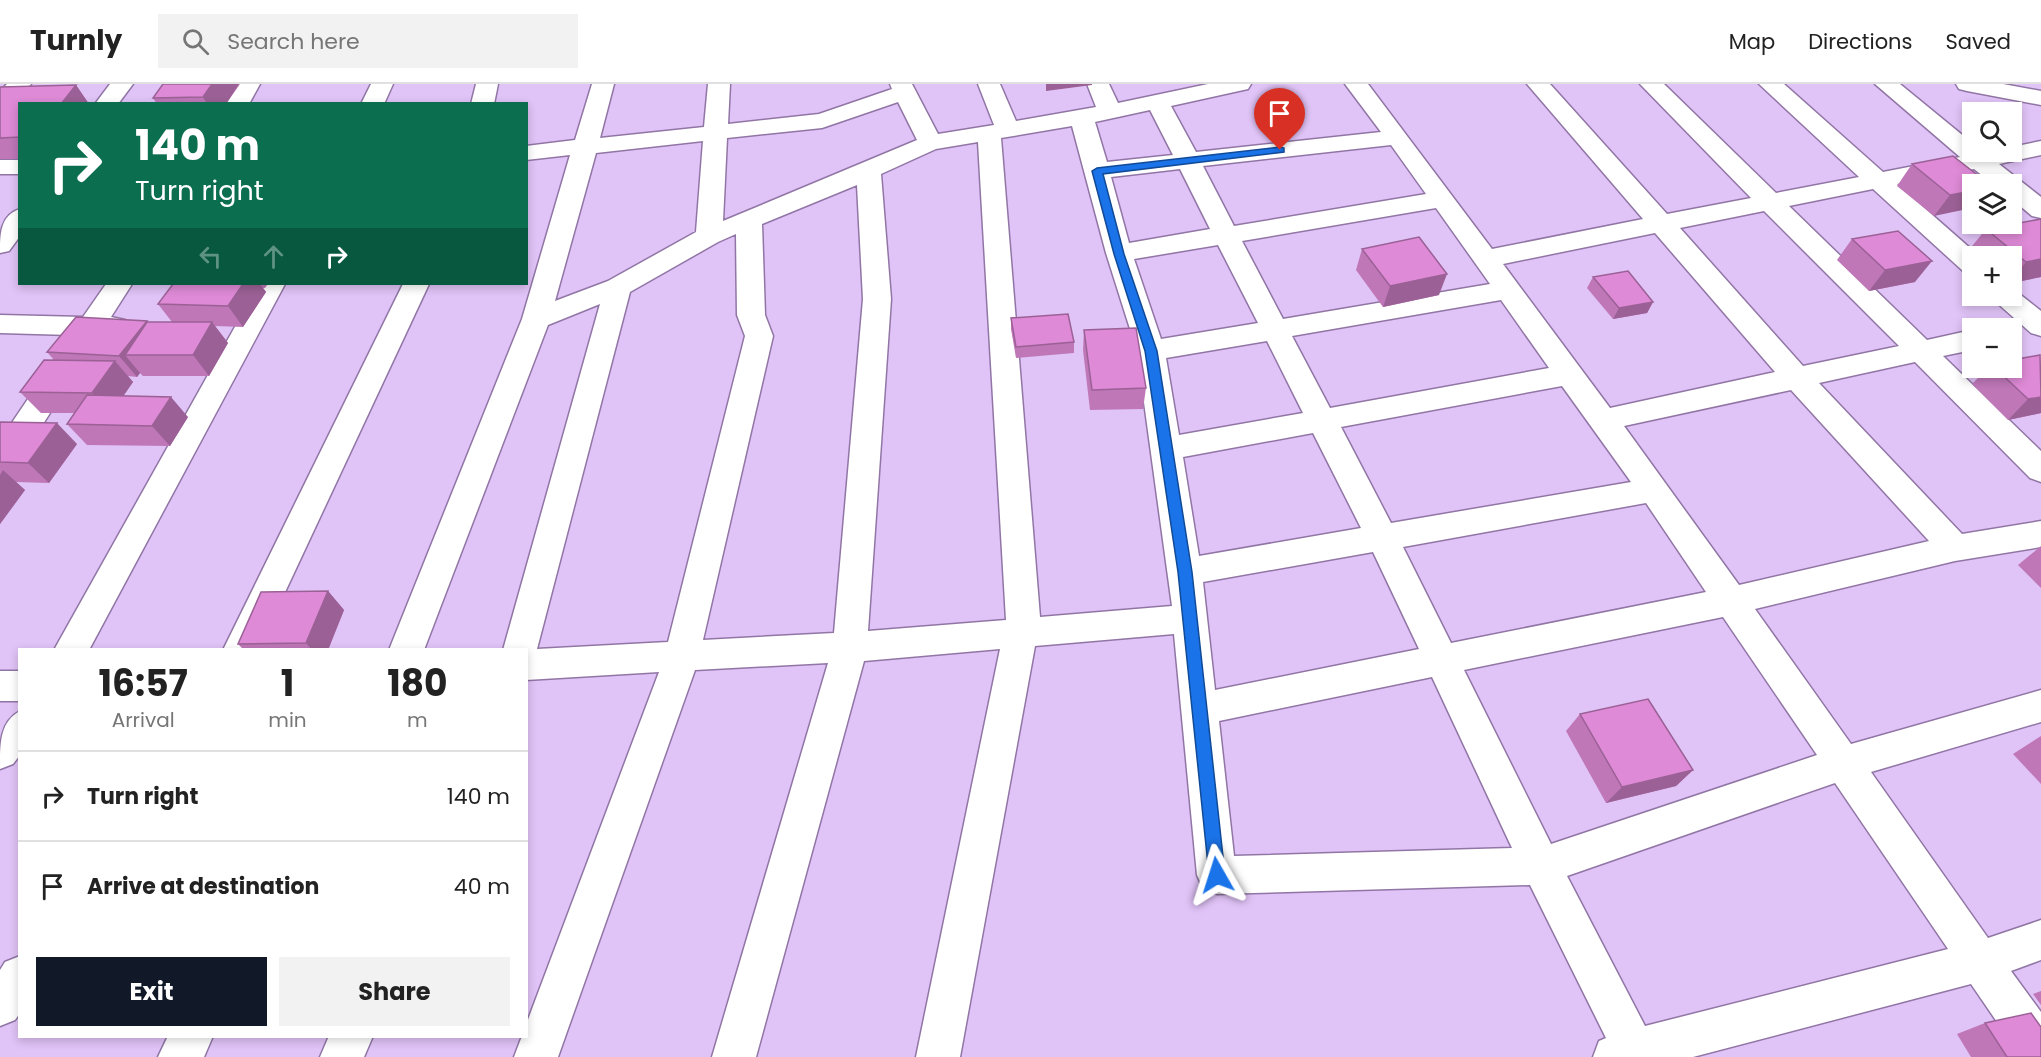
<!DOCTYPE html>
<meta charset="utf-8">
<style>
body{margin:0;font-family:Poppins,sans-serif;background:#f2f2f2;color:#222;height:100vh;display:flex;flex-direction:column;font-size:22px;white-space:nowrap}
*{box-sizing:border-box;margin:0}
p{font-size:20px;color:#767676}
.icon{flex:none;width:33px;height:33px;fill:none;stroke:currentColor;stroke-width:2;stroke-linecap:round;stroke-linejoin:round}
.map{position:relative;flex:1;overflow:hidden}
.panel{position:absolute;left:18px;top:564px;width:510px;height:390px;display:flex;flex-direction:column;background:#fff;border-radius:0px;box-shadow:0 3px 9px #0003}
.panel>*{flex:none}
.banner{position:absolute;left:18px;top:18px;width:510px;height:183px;border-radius:0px;box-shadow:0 3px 9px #0003;background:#0b6e4f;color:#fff;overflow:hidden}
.controls{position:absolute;left:1962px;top:18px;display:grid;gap:12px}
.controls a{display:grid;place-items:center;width:60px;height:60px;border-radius:0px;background:#fff;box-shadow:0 3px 9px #0003;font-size:30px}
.pin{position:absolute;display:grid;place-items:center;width:51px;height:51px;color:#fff;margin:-62px -26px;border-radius:50% 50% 50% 0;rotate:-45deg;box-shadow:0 0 6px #0007}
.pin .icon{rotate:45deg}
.me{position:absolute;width:66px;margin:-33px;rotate:354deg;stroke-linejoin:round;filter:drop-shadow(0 0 4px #0008)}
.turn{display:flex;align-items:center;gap:21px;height:126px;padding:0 18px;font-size:27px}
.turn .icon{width:78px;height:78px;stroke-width:2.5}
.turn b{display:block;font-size:42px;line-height:51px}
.lanes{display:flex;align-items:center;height:57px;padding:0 18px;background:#0003;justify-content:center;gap:30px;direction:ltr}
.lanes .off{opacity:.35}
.eta{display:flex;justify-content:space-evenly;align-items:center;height:102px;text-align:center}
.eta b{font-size:36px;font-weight:700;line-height:42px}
.primary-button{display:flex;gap:12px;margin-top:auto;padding:12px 18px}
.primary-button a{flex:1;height:69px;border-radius:0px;background:#111827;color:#fff;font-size:24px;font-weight:700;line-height:69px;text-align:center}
.primary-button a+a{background:#f2f2f2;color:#222}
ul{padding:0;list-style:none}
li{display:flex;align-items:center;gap:18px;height:90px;padding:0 18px;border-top:2px solid #e0e0e0}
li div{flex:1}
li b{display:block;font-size:22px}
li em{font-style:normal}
header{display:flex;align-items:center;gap:36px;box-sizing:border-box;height:84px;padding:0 30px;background:#fff;border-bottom:2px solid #e0e0e0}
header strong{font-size:28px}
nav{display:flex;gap:33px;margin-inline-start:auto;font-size:21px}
.search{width:420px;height:54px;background:#f2f2f2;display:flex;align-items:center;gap:15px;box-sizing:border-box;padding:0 21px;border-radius:0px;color:#767676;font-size:22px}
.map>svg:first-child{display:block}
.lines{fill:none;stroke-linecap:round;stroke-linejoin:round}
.street-casing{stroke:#9176a5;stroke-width:3}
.street{fill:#fff;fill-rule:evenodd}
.wall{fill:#bf77b8}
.shaded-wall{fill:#9b6196}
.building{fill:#de8ad6;stroke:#9b6196;stroke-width:1.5}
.route{fill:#1a73e8;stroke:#114b97;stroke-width:1.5}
</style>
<header>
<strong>Turnly</strong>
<div class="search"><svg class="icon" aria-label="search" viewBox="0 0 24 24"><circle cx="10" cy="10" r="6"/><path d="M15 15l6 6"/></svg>Search here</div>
<nav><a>Map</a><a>Directions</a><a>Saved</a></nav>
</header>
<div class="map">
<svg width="2041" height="973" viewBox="0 0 2041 973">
<rect width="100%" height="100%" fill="#e0c3f7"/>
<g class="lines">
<defs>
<path id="street" d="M 7,0 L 31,0 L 8,25 L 0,27 L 0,7 Z
M 110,0 L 133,0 L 118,20 L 95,20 Z
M 238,0 L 260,0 L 249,20 L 226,20 Z
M 371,0 L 393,0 L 384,20 L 361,20 Z
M 476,0 L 498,0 L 494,20 L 471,20 Z
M 592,0 L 614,0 L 600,54 L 704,43 L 708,0 L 730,0 L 728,40 L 819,30 L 892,5 L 890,0 L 912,0 L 938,50 L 994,41 L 978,0 L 1000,0 L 1016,37 L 1096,23 L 1087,0 L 1109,0 L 1118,19 L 1208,0 L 1251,0 L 1248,5 L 1171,22 L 1196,68 L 1381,48 L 1345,0 L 1368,0 L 1492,165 L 1643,135 L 1527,0 L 1550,0 L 1667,130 L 1751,114 L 1640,0 L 1664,0 L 1776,109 L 1859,93 L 1759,0 L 1784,0 L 1883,88 L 1960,73 L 1875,0 L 1900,0 L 1972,59 L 1972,68 L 2012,68 L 2012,63 L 2041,57 L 2041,71 L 1999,80 L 2041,113 L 2041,134 L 2032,132 L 2012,115 L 2012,100 L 1993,100 L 1974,85 L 1897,100 L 1979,172 L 1972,172 L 1972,190 L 1963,187 L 1873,105 L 1789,122 L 1927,256 L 1972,246 L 1972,266 L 1943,272 L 2041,367 L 2041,398 L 2030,394 L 1915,278 L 1819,299 L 1962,450 L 2041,437 L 2041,463 L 1955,477 L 1755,525 L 1851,660 L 2041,606 L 2041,638 L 1871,688 L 1988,854 L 2041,836 L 2041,876 L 2011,887 L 2041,928 L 2041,973 L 2021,973 L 1971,900 L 1693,973 L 1593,973 L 1599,957 L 1606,954 L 1530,801 L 1217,810 L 1203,804 L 1197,791 L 1174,550 L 1035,562 L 960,973 L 916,973 L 1000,565 L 864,577 L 756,973 L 712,973 L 828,579 L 695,586 L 558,973 L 514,973 L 522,952 L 526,952 L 526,941 L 659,588 L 526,596 L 526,566 L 503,566 L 600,220 L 548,241 L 424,566 L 389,566 L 522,235 L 570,71 L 526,76 L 526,62 L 575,56 ZM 898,18 L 917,56 L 723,137 L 727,54 L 822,44 ZM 1150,26 L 1173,71 L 1107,78 L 1095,38 ZM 1072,42 L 1106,169 L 1137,267 L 1172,522 L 1040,533 L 1001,54 ZM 703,57 L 696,148 L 608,197 L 555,217 L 596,69 ZM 978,58 L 1006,536 L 868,547 L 891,215 L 881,90 L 936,65 ZM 1391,61 L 1426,110 L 1234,142 L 1203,82 ZM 1180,85 L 1210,145 L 1129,159 L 1111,93 ZM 857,101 L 863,215 L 834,549 L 703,556 L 773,252 L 765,231 L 762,140 ZM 1436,124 L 1490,200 L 1283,235 L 1242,157 ZM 1764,127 L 1899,262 L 1803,282 L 1680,144 ZM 1655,149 L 1775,288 L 1610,324 L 1503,180 ZM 736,150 L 737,231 L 745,252 L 668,558 L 537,565 L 630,208 L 718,158 ZM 1218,161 L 1258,239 L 1161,255 L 1134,175 ZM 1501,216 L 1549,284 L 1330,324 L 1292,252 ZM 1267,257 L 1303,329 L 1179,351 L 1166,274 ZM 1562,302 L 1631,398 L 1391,439 L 1341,343 ZM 1791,306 L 1929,457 L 1739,501 L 1624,342 ZM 1313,349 L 1361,444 L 1199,472 L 1183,373 ZM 1646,419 L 1706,508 L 1451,559 L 1403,463 ZM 1373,468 L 1419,565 L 1215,606 L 1203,498 ZM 1723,533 L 1817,671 L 1551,760 L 1464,586 ZM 1432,593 L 1512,764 L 1234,772 L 1219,637 ZM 1835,699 L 1948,865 L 1645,942 L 1567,792 Z
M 1956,0 L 2003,0 L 2041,7 L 2041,21 L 1967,7 L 1959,5 Z
M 0,76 L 20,76 L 20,90 L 0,90 Z
M 20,125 L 20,152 L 9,167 L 0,169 C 0,151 0,131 20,125 Z
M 106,200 L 132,200 L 111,233 L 125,236 L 129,243 L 125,250 L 115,253 L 99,252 L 29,362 L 18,365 L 7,362 L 3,354 L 7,346 L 71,251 L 0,249 L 0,231 L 83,233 Z
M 259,200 L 285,200 L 89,566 L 54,566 Z
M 403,200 L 429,200 L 258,566 L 223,566 Z
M 2012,204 L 2041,227 L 2041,252 L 2031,249 L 1996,218 L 1992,212 L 2012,212 Z
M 0,587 L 20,587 L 20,617 L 0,617 Z
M 20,627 L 20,671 L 13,680 L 0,685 C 0,658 0,638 20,627 Z
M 20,872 L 20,929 L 15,936 L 0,942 L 0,886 L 5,878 Z
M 168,952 L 213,952 L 204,973 L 158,973 Z
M 329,952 L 373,952 L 364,973 L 320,973 Z"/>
</defs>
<!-- street casing -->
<use href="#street" class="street-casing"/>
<!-- street -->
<use href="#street" class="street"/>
</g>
<!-- wall -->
<path class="wall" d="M 240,0 L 226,20 L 157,20 L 153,14 Z
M 76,1 L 89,20 L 20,20 L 20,75 L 0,75 L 0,3 Z
M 1912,80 L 1989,100 L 1934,132 L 1897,102 Z
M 2041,135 L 2041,193 L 2012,199 L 2012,172 L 1975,172 L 1968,167 L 1986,145 Z
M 1852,155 L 1915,198 L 1869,207 L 1837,176 Z
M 1362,165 L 1439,211 L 1383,223 L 1356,186 Z
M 1593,193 L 1653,218 L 1647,229 L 1613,235 L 1587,204 Z
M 173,200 L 268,200 L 265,204 L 263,204 L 266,208 L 243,243 L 215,242 L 228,259 L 209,292 L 143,292 L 140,289 L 137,293 L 128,292 L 133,298 L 123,312 L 188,333 L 170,362 L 87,361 L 67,340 L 75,329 L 41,329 L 20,308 L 54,276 L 47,268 L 148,238 L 172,238 L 158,220 Z
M 1011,234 L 1074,258 L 1074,269 L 1016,274 L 1011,245 Z
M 1084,246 L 1146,304 L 1143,325 L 1090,326 L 1083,266 Z
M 1988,284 L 2012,284 L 2041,329 L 2008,336 L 1972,300 Z
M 0,338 L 77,360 L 49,399 L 16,398 L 25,406 L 0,440 Z
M 2041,462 L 2041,504 L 2018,481 Z
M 328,507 L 344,526 L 328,566 L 244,566 L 238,560 Z
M 1580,630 L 1693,686 L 1676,702 L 1606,719 L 1566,647 Z
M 2041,652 L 2041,700 L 2013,670 Z
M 2041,907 L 2041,921 L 2033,910 Z
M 1985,939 L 2041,973 L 1971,973 L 1957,950 Z"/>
<!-- shaded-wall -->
<path class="shaded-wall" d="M 212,0 L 239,0 L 226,20 L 207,20 L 203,13 Z
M 1046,0 L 1092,0 L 1092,1 L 1046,7 Z
M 76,1 L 89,20 L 61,20 Z
M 1972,107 L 1972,124 L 1934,132 L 1950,111 Z
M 2041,175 L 2041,193 L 2012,199 L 2012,195 L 2026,178 Z
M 1932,177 L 1915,198 L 1869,207 L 1885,186 Z
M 1447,190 L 1439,211 L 1383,223 L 1390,202 Z
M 243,200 L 260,200 L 266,208 L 243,243 L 228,222 Z
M 1653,218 L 1647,229 L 1613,235 L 1619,224 Z
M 147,237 L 163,258 L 125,271 L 140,289 L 137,293 L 119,272 Z
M 212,238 L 228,259 L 209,292 L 193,271 Z
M 115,277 L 133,298 L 111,330 L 92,309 Z
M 171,313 L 188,333 L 170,362 L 152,342 Z
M 2041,313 L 2041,329 L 2008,336 L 2028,315 Z
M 57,339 L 77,360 L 49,399 L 28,379 Z
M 3,386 L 25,406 L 0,440 L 0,391 Z
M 328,507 L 344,526 L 328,566 L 312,566 L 306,559 Z
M 1693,686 L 1676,702 L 1606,719 L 1622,703 Z"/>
<!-- building -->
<path class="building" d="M 163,0 L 212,0 L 203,13 L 153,14 Z
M 76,1 L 61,20 L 20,20 L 20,53 L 0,54 L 0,3 Z
M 1953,72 L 1989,100 L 1972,100 L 1972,107 L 1950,111 L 1912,80 Z
M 2041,135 L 2041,175 L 2026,178 L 1986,145 Z
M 1898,147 L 1932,177 L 1885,186 L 1852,155 Z
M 1419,153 L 1447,190 L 1390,202 L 1362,165 Z
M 1628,187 L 1653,218 L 1619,224 L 1593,193 Z
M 173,200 L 243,200 L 228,222 L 158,220 Z
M 1068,230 L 1074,258 L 1016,263 L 1011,234 Z
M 76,233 L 147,237 L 119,272 L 47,268 Z
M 147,238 L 212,238 L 193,271 L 125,271 Z
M 1136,244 L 1146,304 L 1092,306 L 1084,246 Z
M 2040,271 L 2041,313 L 2028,315 L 1995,284 L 2012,284 L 2012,276 Z
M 44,276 L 115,277 L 92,309 L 20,308 Z
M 87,311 L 171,313 L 152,342 L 67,340 Z
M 0,338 L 57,339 L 28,379 L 0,378 Z
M 328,507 L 306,559 L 238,560 L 261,508 Z
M 1648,615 L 1693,686 L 1622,703 L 1580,630 Z
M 2031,929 L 2041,943 L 2041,973 L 2007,973 L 1985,939 Z"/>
<!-- route -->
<path class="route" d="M 1280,63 L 1284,64 L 1284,68 L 1103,90 L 1124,170 L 1157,267 L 1192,488 L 1225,791 L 1222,797 L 1217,799 L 1211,797 L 1209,791 L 1178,488 L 1145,267 L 1114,170 L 1092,87 L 1097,84 Z"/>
</svg>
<div class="controls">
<a><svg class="icon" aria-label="search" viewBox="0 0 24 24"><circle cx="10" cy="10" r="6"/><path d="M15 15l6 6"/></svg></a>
<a><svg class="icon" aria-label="layers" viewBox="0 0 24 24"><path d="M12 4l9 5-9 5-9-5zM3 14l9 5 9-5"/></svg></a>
<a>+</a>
<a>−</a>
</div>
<div class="pin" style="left:1280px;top:66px;background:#d93025"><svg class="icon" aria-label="arrive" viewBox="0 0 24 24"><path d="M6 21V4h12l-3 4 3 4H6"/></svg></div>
<svg class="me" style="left:1217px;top:791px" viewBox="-20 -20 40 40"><path d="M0-17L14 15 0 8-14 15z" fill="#1a73e8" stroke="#fff" stroke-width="4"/></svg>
<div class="banner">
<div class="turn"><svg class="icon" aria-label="right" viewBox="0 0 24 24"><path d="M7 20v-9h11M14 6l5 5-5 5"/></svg><div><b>140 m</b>Turn right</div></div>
<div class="lanes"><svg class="icon off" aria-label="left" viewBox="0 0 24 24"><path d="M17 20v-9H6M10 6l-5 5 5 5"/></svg><svg class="icon off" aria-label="ahead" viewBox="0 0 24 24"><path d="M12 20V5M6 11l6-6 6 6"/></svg><svg class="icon" aria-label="right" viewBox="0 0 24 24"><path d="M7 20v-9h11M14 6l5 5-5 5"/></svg></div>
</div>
<section class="panel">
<div class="eta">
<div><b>16:57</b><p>Arrival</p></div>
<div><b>1</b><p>min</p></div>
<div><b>180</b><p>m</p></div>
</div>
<ul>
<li><svg class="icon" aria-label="right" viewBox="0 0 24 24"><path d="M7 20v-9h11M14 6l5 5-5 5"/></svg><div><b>Turn right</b></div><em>140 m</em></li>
<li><svg class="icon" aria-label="arrive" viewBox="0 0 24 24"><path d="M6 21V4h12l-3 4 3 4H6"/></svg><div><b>Arrive at destination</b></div><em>40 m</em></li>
</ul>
<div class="primary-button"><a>Exit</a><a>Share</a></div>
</section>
</div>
